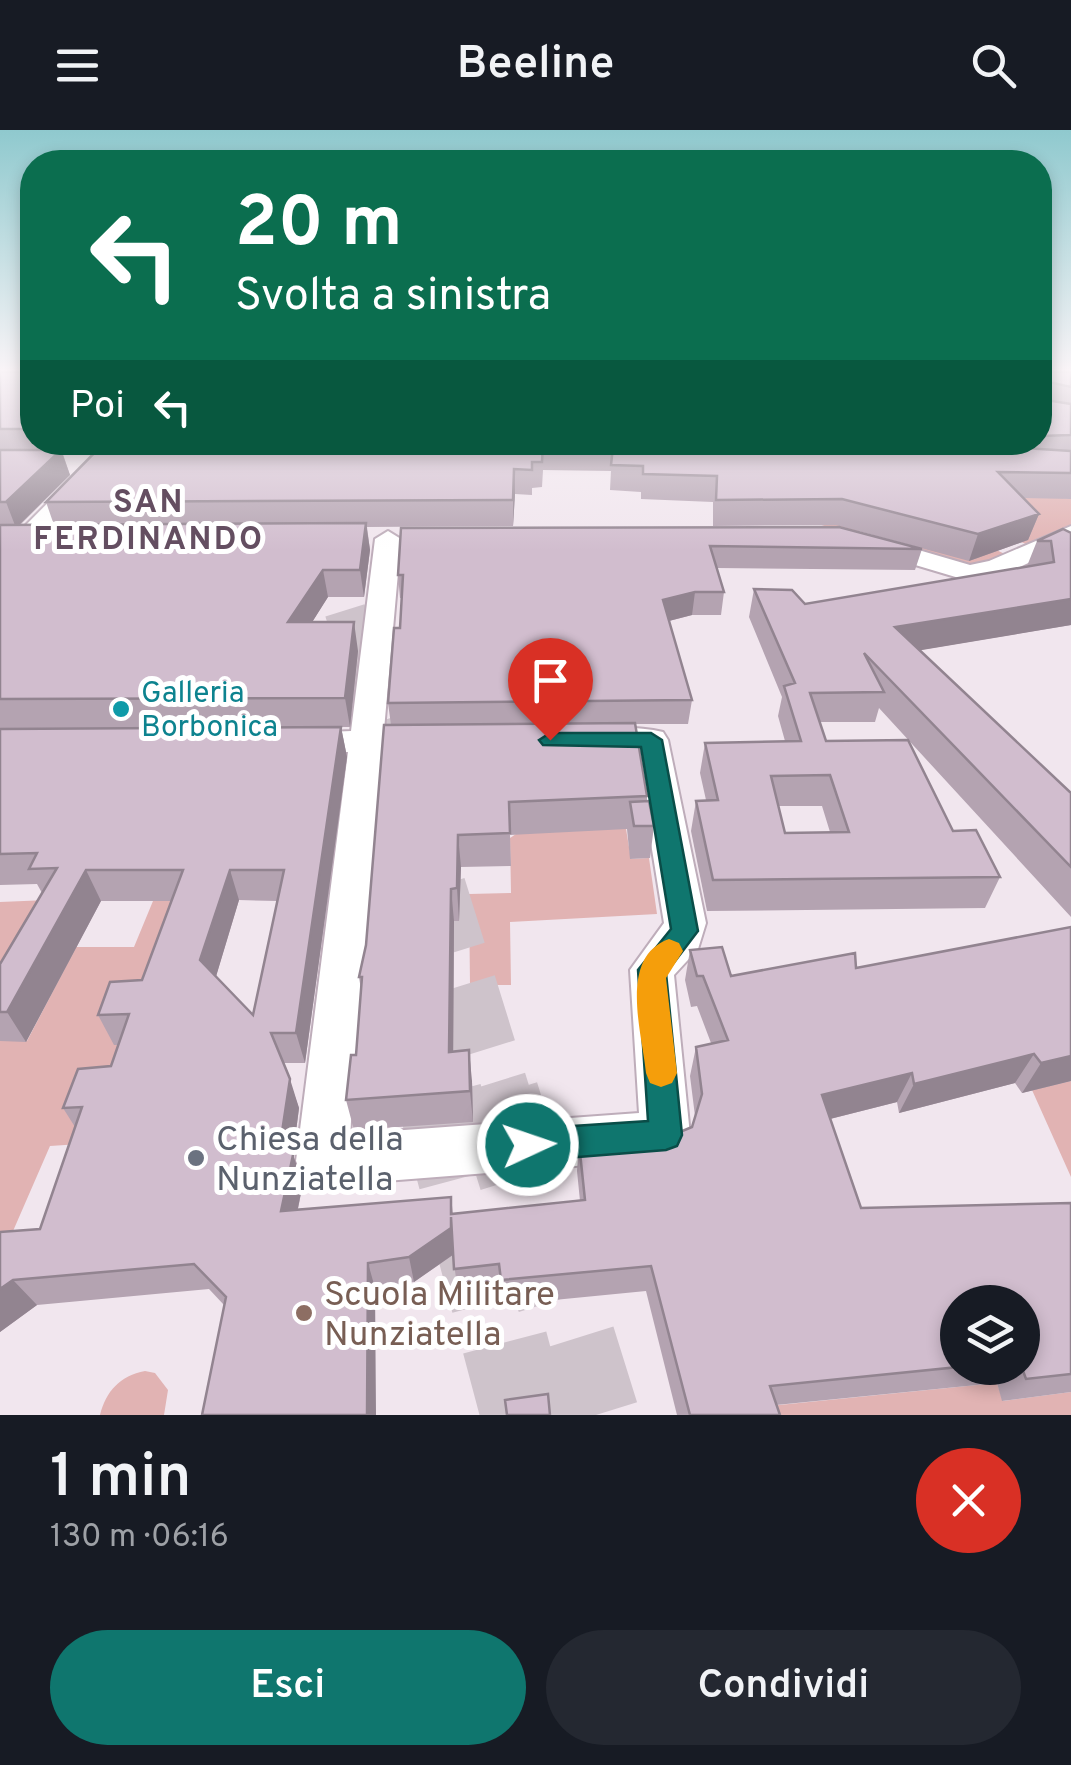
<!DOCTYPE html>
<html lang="it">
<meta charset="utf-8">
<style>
body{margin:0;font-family:Overpass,sans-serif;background:#242831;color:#f1f3f6;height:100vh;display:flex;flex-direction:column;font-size:38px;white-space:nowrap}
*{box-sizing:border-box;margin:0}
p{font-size:32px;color:#9ea1a6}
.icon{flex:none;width:55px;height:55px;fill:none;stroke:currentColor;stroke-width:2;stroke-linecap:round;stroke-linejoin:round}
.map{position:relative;height:1285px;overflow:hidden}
.panel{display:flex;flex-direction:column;background:#171b24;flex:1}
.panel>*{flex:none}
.top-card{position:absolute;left:20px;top:20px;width:1032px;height:305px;border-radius:40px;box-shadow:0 5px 15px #0003;background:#0b6e4f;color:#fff;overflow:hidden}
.tools{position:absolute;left:940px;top:1155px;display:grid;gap:20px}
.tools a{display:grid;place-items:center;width:100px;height:100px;border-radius:50%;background:#171b24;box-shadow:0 5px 15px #0003;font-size:50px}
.pin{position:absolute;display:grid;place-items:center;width:85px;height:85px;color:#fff;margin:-102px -42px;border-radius:50% 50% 50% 0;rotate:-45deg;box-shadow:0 0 10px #0007}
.pin .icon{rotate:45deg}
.me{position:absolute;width:110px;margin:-55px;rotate:87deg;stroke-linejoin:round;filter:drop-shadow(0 0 8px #0008)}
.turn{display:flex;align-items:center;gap:35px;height:210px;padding:0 50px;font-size:45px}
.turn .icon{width:130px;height:130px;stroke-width:2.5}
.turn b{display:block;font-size:70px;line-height:85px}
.then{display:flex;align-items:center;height:95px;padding:0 50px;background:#0003;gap:20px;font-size:38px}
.round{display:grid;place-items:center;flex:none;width:105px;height:105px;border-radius:52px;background:#242831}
.head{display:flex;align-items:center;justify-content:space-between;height:170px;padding:0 50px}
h1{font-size:60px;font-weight:600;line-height:75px}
.button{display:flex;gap:20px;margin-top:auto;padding:20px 50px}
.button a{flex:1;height:115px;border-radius:60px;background:#0f766e;color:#fff;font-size:40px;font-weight:600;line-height:115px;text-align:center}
.button a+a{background:#242831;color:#f1f3f6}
header{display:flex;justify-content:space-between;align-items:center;height:130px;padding:0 50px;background:#171b24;font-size:45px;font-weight:600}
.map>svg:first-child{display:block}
.green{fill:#e1b3b3}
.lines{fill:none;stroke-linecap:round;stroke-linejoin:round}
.primary-tunnel-far4{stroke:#cec3cb;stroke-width:32;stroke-dasharray:32 16;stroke-linecap:butt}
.primary-tunnel-far3{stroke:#cec3cb;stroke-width:41;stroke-dasharray:41 21;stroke-linecap:butt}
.primary-tunnel-far2{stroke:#cec3cb;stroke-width:52;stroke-dasharray:52 26;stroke-linecap:butt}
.primary-tunnel-far1{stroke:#cec3cb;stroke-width:68;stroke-dasharray:68 34;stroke-linecap:butt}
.primary-tunnel{stroke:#cec3cb;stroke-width:86;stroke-dasharray:86 42;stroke-linecap:butt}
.minor-casing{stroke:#beadba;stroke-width:4}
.minor{fill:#fff;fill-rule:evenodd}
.wall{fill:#b4a3b1;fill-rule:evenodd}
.shaded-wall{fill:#928490}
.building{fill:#d1bdce;stroke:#928490;stroke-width:2.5;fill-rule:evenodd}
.route{fill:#0f766e;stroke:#0a4d48;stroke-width:2.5}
.slow{fill:#f59e0b}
.culture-dot{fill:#0f9aa8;stroke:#fff;stroke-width:4}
.worship-dot{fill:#6b7280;stroke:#fff;stroke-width:4}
.education-dot{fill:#8d6e63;stroke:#fff;stroke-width:4}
.labels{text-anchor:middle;stroke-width:10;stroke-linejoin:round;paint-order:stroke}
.culture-label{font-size:30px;fill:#0d838f;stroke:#fff;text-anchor:start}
.far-district-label{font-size:32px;font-weight:bold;letter-spacing:2.5px;fill:#644e61;stroke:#fff}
.near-worship-label{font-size:35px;fill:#5b616d;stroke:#fff;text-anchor:start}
.near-education-label{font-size:35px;fill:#785e54;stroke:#fff;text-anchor:start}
</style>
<header><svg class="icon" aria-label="menu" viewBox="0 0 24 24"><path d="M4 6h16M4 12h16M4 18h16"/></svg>Beeline<svg class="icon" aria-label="search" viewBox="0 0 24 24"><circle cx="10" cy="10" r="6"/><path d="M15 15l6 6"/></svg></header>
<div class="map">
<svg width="1071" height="1285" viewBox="0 0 1071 1285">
<rect width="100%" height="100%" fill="#f1e6ee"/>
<!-- green -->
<path class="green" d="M 1035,365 L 1071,369 L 1071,396 L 1028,415 L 1010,407 L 990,417 L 1007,425 L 970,441 L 912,420 L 922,410 L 902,404 L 927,380 L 896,371 L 859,402 L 836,400 L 807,390 L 805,367 L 924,368 L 938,384 L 1001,382 L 988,366 Z
M 515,691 L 626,699 L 631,729 L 649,728 L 657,784 L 510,792 L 511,855 L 470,855 L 469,764 L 511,763 L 510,708 L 516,704 Z
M 72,769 L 0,899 L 0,772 Z
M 195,770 L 114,914 L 144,913 L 80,1014 L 50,1016 L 0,1131 L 0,911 L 27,911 L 76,817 L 134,817 L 153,771 Z
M 1071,951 L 1071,1047 L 1032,960 Z
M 145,1241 L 155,1243 L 168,1260 L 164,1285 L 100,1285 C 106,1261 120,1246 145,1241 Z
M 997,1253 L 1003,1271 L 1071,1262 L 1071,1285 L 761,1285 L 759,1277 Z"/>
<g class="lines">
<!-- primary-tunnel-far4 -->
<path class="primary-tunnel-far4" d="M 292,312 L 308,365"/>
<!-- primary-tunnel-far3 -->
<path class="primary-tunnel-far3" d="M 308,362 L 357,519"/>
<!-- primary-tunnel-far2 -->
<path class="primary-tunnel-far2" d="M 356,517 L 382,600"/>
<!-- primary-tunnel-far1 -->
<path class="primary-tunnel-far1" d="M 432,758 L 497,967
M 427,920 L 440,967"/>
<!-- primary-tunnel -->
<path class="primary-tunnel" d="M 439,965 L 524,1285
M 496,965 L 596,1285"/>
<defs>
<path id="minor" d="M 108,312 L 131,312 L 34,415 L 16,415 L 12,410 L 16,405 Z
M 1071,396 L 1071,413 L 1005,444 L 969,451 L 865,420 L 861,415 L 874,407 L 970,435 L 989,431 Z
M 388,401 L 401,409 L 384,600 L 441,603 L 446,611 L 441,619 L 382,622 L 350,1004 L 639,983 L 630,840 L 664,793 L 636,621 L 579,618 L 574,610 L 579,602 C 604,596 638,596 663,602 L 668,610 L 706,793 L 698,819 L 674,845 L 690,1005 L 683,1022 L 665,1029 L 322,1056 L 304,1049 L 296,1031 L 348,622 L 284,620 L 279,612 L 284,604 L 351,601 L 375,409 Z"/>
</defs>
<!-- minor casing -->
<use href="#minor" class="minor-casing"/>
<!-- minor -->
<use href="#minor" class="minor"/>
</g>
<!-- wall -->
<path class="wall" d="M 0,242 L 32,242 L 32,312 L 104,312 L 91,324 L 63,324 L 70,345 L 20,395 L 54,395 L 46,372 L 105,312 L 1040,312 L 1040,242 L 1071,242 L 1071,369 L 1023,368 L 1039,384 L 1028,410 L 969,431 L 836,395 L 713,396 L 713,372 L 641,369 L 641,362 L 610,360 L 611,341 L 543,340 L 542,357 L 532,358 L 532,365 L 515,364 L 513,396 L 367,397 L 370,420 L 364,467 L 328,467 L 312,492 L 358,521 L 350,597 L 341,597 L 347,627 L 305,933 L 283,933 L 299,978 L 293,1025 L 303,1053 L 298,1079 L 451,1067 L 453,1084 L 580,1071 L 577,1041 L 579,1013 L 668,1007 L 692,997 L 695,986 L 690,946 L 696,917 L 711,913 L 697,876 L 691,877 L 685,850 L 690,820 L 731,846 L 856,838 L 1071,797 L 1071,951 L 1022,963 L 1015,953 L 899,983 L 897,972 L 830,989 L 861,1078 L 1071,1073 L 1071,1262 L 1002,1271 L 997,1253 L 776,1275 L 780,1285 L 677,1285 L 646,1161 L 502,1175 L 501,1159 L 458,1164 L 453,1125 L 414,1152 L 375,1158 L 224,1175 L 209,1159 L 37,1175 L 0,1202 L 0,1102 L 40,1099 L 75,997 L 63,978 L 111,936 L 119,915 L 114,915 L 98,885 L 142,850 L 172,771 L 101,771 L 26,912 L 0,911 L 0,834 L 42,763 L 37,754 L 0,755 ZM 239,770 L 278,771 L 253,885 L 216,846 ZM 1022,1172 L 1022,1238 L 958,1238 Z
M 401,398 L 922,419 L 915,440 L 717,438 L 724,462 L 721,485 L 692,485 L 669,491 L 692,570 L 688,594 L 635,594 L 647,666 L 647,671 L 654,696 L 650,728 L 630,729 L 627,699 L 510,705 L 511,736 L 461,737 L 459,791 L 454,791 L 453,921 L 472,951 L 473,992 L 354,1000 L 346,970 L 356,925 L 361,860 L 359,847 L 366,815 L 391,595 L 388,573 L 400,498 L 402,468 L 400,468 L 398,445 Z
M 1071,403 L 1071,495 L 920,520 L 1071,663 L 1071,787 L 879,578 L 875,592 L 820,592 L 826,611 L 953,701 L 1000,747 L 985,778 L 707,781 L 691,701 L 696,671 L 706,670 L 700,643 L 705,613 L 785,611 L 778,586 L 782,567 L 749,487 L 754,459 L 805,474 L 1027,436 L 1037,411 ZM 778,676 L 822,676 L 830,702 L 785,703 Z"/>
<!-- shaded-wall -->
<path class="shaded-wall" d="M 88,312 L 104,312 L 91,324 Z
M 61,320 L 70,345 L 16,398 L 6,372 Z
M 514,339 L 515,364 L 513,396 L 513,370 Z
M 1039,384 L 1028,410 L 969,431 L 978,404 Z
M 366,393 L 370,420 L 364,467 L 360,440 Z
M 323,440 L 328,467 L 294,521 L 288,492 Z
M 695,462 L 692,485 L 661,493 L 663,470 Z
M 1071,469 L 1071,495 L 886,526 L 895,497 Z
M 354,492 L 358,521 L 350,597 L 345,568 Z
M 341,597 L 347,627 L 305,933 L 296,903 Z
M 458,705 L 461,737 L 459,791 L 457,758 Z
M 86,740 L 101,771 L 26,912 L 7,882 Z
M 230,740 L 239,770 L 212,860 L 200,830 Z
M 451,759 L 454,791 L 453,953 L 449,922 Z
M 469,920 L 472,951 L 473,992 L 470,961 Z
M 1034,924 L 1015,953 L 899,983 L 914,954 Z
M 1071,926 L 1071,951 L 1022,963 L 1041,933 Z
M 912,943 L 897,972 L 810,994 L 822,965 Z
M 290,949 L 299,978 L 293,1025 L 303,1053 L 292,1107 L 281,1081 L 282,1002 Z
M 451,1098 L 454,1124 L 414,1152 L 409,1127 Z
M 368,1133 L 375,1158 L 376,1285 L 367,1285 Z
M 13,1150 L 37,1175 L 0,1202 L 0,1159 Z"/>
<!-- building -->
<path class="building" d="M 0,242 L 32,242 L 32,299 L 0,299 Z
M 1040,242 L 1071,242 L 1071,257 L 1049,252 L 1046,270 L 1071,274 L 1071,305 L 1040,306 L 1041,286 L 1040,286 Z
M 105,312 L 751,312 L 825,315 L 829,312 L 1006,312 L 1006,317 L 1071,321 L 1071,343 L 998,342 L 1039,384 L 978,404 L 842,369 L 716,370 L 717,346 L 643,344 L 643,336 L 611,335 L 613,317 L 543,315 L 542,332 L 532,332 L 532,340 L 514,339 L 513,370 L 46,372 Z
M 0,320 L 61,320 L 6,372 L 0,372 Z
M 366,393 L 360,440 L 323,440 L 288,492 L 354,492 L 345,568 L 0,569 L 0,395 Z
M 839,397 L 922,419 L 710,416 L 724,462 L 695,462 L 663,470 L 692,570 L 388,573 L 394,498 L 400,498 L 403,445 L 398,445 L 401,398 Z
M 1063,399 L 1071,403 L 1071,469 L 895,497 L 1071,663 L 1071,737 L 864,523 L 884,562 L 810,563 L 826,611 L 908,610 L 953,701 L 976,700 L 1000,747 L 713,750 L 696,671 L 718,670 L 705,613 L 801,611 L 784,556 L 795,553 L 754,459 L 792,460 L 805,474 L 1054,432 L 1051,411 L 1037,411 ZM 830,645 L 849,702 L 785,703 L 771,646 Z
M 635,593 L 647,666 L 509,672 L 510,703 L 458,705 L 457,758 L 451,759 L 449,922 L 469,920 L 470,961 L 346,970 L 351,925 L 356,925 L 362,847 L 359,847 L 366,815 L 384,595 Z
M 341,597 L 296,903 L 271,903 L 290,949 L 282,1002 L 293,1025 L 281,1081 L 451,1067 L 451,1084 L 585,1070 L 579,1013 L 668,1007 L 692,997 L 702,964 L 696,917 L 728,910 L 703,846 L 697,846 L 690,820 L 722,817 L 731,846 L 855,823 L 856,838 L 1071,797 L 1071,926 L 1041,933 L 1034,924 L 914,954 L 912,943 L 822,965 L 861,1078 L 1071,1073 L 1071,1244 L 1026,1249 L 1022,1238 L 1022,1172 L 958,1172 L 958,1237 L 770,1256 L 780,1285 L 690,1285 L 651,1136 L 501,1150 L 499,1134 L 454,1139 L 451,1087 L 451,1098 L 409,1127 L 368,1133 L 367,1285 L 202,1285 L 226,1167 L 194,1134 L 13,1150 L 0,1159 L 0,1102 L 40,1099 L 82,977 L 63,978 L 78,939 L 111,936 L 129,884 L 98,885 L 110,852 L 142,850 L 183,740 L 86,740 L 7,882 L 0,882 L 0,834 L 57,738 L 29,739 L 37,723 L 0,724 L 0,599 ZM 230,740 L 284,740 L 253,885 L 200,830 Z
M 649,671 L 654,696 L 634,696 L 630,672 Z
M 548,1264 L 550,1285 L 507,1285 L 505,1270 Z"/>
<!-- sky -->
<linearGradient id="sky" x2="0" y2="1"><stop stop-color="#8fc9ce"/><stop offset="0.57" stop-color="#f9f4f7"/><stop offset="1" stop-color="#f9f4f7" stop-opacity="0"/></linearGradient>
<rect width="1071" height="421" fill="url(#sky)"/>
<!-- route -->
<path class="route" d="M 550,603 L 651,603 L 662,610 L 698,801 L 666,843 L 682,1005 L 677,1016 L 666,1020 L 528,1031 L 516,1026 L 511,1015 L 516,1004 L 528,999 L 648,991 L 638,840 L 671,799 L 641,617 L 543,615 L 539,610 Z"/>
<!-- slow -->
<path class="slow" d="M 669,809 L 679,813 L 683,821 L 666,848 L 677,943 L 672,953 L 661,957 L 650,953 L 646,943 C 642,902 618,827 669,809 Z"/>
<!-- markers -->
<circle class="culture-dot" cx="121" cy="579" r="10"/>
<circle class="worship-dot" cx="196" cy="1028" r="10"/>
<circle class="education-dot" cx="304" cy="1183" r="10"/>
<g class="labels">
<!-- culture labels -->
<g class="culture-label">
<text x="141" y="572">Galleria<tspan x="141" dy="34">Borbonica</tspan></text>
</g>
<!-- far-district labels -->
<g class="far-district-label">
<text x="149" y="382">SAN<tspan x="149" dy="37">FERDINANDO</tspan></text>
</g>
<!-- near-worship labels -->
<g class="near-worship-label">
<text x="216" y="1020">Chiesa della<tspan x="216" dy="40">Nunziatella</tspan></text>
</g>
<!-- near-education labels -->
<g class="near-education-label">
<text x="324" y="1175">Scuola Militare<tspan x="324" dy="40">Nunziatella</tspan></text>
</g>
</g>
</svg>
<div class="tools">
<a><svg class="icon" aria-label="layers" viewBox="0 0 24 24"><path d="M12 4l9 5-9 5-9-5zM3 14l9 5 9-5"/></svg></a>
</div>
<div class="pin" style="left:550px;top:610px;background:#d93025"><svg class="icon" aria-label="arrive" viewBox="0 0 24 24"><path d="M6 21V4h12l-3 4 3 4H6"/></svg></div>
<svg class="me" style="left:528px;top:1015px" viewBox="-20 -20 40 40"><circle r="17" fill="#0f766e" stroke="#fff" stroke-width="3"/><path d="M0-11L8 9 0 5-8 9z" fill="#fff"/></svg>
<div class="top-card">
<div class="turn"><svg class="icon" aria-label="left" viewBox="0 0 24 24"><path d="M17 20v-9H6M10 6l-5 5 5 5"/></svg><div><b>20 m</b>Svolta a sinistra</div></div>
<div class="then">Poi<svg class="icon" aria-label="left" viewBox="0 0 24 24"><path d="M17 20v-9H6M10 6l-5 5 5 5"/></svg></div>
</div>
</div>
<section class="panel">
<div class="head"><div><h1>1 min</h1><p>130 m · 06:16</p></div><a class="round" style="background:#d93025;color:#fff"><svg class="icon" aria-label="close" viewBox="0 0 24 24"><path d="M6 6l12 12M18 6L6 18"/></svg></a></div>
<div class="button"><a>Esci</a><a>Condividi</a></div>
</section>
